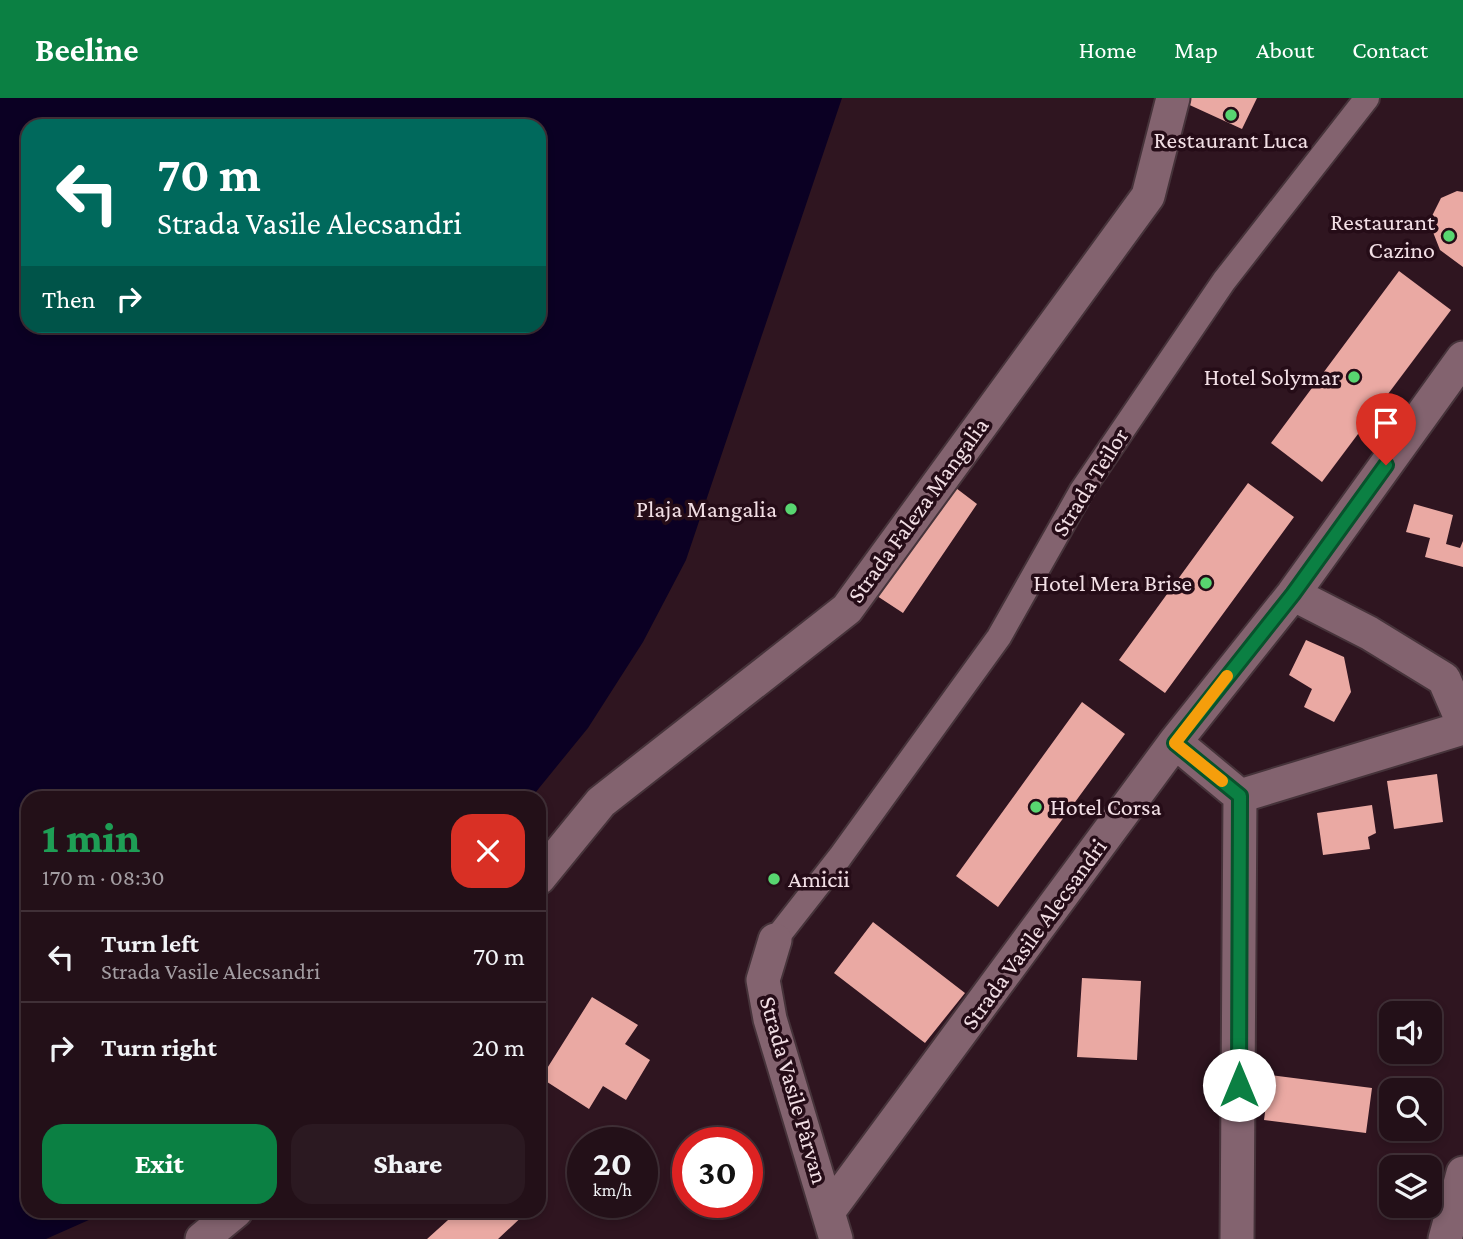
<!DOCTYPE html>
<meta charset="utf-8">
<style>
body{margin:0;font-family:"Crimson Pro",serif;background:#2b1921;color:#f1f3f6;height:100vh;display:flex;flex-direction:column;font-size:26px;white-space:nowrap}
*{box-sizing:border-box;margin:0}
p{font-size:23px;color:#a39da2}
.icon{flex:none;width:38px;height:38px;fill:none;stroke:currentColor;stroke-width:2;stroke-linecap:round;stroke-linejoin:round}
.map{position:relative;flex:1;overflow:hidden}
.drawer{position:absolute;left:21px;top:693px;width:525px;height:427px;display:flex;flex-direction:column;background:#231018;border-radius:21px;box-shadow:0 4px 10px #0003,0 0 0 2px #403037}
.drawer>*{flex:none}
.banner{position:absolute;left:21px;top:21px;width:525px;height:214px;border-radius:21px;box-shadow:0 4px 10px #0003,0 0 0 2px #403037;background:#00695c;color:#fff;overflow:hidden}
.tools{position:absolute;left:1379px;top:903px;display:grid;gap:14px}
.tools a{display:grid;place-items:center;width:63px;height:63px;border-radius:14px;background:#231018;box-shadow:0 4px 10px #0003,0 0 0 2px #403037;font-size:35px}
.speed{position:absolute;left:567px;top:1029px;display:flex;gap:14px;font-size:35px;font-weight:700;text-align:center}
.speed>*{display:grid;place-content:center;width:91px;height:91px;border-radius:50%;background:#231018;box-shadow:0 4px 10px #0003,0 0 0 2px #403037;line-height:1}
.speed small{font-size:18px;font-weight:400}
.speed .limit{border:10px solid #d22;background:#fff;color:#111}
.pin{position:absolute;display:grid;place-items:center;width:60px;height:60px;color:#fff;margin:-72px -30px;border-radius:50% 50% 50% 0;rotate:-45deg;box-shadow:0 0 7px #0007}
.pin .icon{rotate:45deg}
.me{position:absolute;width:77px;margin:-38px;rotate:0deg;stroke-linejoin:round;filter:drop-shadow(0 0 5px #0008)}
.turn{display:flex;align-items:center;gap:24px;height:147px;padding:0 21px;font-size:32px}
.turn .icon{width:91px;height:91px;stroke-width:2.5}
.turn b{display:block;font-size:49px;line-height:60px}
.then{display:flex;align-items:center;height:66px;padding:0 21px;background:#0003;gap:14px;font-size:26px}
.round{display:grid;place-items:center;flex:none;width:74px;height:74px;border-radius:21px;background:#2b1921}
.overview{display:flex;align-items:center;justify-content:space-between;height:119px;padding:0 21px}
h1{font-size:42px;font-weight:800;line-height:52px;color:#1e9e55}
.action{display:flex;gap:14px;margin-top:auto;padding:14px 21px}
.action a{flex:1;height:80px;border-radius:21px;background:#0b8043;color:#fff;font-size:28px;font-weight:800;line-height:80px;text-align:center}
.action a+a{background:#2b1921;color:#f1f3f6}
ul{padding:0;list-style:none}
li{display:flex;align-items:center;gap:21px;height:91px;padding:0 21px;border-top:2px solid #403037}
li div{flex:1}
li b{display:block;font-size:26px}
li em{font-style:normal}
header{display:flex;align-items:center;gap:42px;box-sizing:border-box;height:98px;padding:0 35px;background:#0b8043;color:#fff}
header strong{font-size:33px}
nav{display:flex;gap:38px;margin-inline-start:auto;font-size:24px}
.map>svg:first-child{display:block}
.water{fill:#0b0023;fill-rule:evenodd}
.building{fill:#eaa9a3}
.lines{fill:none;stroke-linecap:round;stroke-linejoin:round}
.pedestrian-casing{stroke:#46333a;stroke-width:28}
.minor-casing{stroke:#46333a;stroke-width:37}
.pedestrian{stroke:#83636f;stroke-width:24}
.minor{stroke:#83636f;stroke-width:33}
.route-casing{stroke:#07532c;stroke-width:18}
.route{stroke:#0b8043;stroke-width:12}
.slow{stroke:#f59e0b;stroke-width:12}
.poi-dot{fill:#58d570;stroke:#250c17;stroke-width:2.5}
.labels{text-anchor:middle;stroke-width:7;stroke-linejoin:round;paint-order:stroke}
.poi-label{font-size:24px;fill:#f2dfe5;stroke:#250c17;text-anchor:end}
.street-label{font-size:24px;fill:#f2dfe5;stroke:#250c17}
</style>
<header>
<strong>Beeline</strong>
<nav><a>Home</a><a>Map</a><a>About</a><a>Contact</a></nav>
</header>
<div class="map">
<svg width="1463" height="1141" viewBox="0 0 1463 1141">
<rect width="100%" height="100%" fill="#2f1520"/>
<!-- water -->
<path class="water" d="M 0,0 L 842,0 L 686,462 L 643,544 L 588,630 L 531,700 L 28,700 L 28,1113 L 109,1113 L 46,1141 L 0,1141 ZM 28,28 L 539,28 L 539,228 L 28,228 Z"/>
<!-- building -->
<path class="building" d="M 1184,0 L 1257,0 L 1242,31 L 1183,4 Z
M 1457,93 L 1463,94 L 1463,169 L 1440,152 L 1429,124 L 1441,100 Z
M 1399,173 L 1451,212 L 1322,384 L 1271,345 Z
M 1248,385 L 1294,419 L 1165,595 L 1119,562 Z
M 952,387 L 977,406 L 903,515 L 874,496 Z
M 1414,406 L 1453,417 L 1446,446 L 1460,450 L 1463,443 L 1463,469 L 1425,459 L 1430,440 L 1406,434 Z
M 1306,542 L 1344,559 L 1351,594 L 1334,624 L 1304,609 L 1312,591 L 1289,577 Z
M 1082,604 L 1125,636 L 998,809 L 956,778 Z
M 1437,676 L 1443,724 L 1394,731 L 1387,683 Z
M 1372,707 L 1376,735 L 1368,739 L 1370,751 L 1323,757 L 1317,715 Z
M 873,824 L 965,895 L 925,945 L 834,875 Z
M 1082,880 L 1141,883 L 1137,962 L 1077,959 Z
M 592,899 L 638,927 L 625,946 L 650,962 L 626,1002 L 603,988 L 589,1011 L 541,980 Z
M 1270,977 L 1372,990 L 1366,1035 L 1264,1022 Z
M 458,1113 L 528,1113 L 498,1141 L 427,1141 Z"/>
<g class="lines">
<defs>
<path id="pedestrian" d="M 775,842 L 840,759 L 999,539 L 1082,392 L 1224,183 L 1367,0"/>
<path id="minor" d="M 1293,496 L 1369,535 L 1444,581 L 1463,625
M 1175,644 L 1240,698
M 1240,698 L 1463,630
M 539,780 L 601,704 L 847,511 L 1148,98 L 1173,0
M 775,842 L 763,882 L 770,921 L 836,1141
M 828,1114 L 1175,644 L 1293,496 L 1463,260
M 202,1141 L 236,1113
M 1237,1141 L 1240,698
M 1445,1141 L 1463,1075"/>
</defs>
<!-- pedestrian casing -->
<use href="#pedestrian" class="pedestrian-casing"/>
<!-- minor casing -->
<use href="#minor" class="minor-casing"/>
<!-- pedestrian -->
<use href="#pedestrian" class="pedestrian"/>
<!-- minor -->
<use href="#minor" class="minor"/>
</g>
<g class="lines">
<defs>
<path id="route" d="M 1239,987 L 1240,698 L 1175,645 L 1293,496 L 1386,367"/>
</defs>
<!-- route casing -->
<use href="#route" class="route-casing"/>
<!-- route -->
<use href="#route" class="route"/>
<!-- slow -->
<path class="slow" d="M 1222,683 L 1175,645 L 1227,578"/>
</g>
<!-- markers -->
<g class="poi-dot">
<circle cx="1231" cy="17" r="7"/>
<circle cx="1449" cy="138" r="7"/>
<circle cx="1354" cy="279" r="7"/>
<circle cx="791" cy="411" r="7"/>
<circle cx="1206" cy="485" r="7"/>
<circle cx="1036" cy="709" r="7"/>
<circle cx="774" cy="781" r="7"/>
</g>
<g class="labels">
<!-- poi labels -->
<g class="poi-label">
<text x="1231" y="50" text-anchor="middle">Restaurant Luca</text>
<text x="1435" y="132">Restaurant<tspan x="1435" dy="28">Cazino</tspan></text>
<text x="1340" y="287">Hotel Solymar</text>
<text x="777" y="419">Plaja Mangalia</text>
<text x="1192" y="493">Hotel Mera Brise</text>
<text x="1050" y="717" text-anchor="start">Hotel Corsa</text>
<text x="788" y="789" text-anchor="start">Amicii</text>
</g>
<!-- street labels -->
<g class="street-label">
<text transform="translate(1090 384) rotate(-58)" y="8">Strada Teilor</text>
<text transform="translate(918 412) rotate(-54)" y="8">Strada Faleza Mangalia</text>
<text transform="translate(1034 836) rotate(-54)" y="8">Strada Vasile Alecsandri</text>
<text transform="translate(794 992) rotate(74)" y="8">Strada Vasile Pârvan</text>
</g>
</g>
</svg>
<div class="tools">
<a><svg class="icon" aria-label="sound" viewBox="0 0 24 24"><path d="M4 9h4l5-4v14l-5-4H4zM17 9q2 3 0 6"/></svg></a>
<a><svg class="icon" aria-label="search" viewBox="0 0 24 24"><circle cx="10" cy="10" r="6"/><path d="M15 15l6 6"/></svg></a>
<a><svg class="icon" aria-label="layers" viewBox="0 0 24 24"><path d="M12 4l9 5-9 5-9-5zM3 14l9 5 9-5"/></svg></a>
</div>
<div class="speed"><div>20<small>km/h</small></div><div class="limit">30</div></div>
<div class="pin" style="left:1386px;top:367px;background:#d93025"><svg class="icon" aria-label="arrive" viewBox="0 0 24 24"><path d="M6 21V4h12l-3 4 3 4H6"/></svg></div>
<svg class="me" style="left:1239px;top:987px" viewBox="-20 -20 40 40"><circle r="19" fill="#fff"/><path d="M0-13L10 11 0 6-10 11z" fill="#0b8043"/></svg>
<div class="banner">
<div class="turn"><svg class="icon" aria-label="left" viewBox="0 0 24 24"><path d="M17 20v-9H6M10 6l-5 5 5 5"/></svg><div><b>70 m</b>Strada Vasile Alecsandri</div></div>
<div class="then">Then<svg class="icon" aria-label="right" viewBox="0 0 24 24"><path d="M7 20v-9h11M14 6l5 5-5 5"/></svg></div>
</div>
<section class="drawer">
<div class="overview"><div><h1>1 min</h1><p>170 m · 08:30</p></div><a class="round" style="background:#d93025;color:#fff"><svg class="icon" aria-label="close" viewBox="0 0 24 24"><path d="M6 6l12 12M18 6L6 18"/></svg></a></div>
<ul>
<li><svg class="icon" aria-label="left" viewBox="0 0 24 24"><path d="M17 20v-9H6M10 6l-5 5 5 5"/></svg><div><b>Turn left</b><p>Strada Vasile Alecsandri</p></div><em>70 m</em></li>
<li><svg class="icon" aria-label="right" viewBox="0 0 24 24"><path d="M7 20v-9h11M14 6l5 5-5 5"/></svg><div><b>Turn right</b></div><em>20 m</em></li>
</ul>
<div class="action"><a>Exit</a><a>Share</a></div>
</section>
</div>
